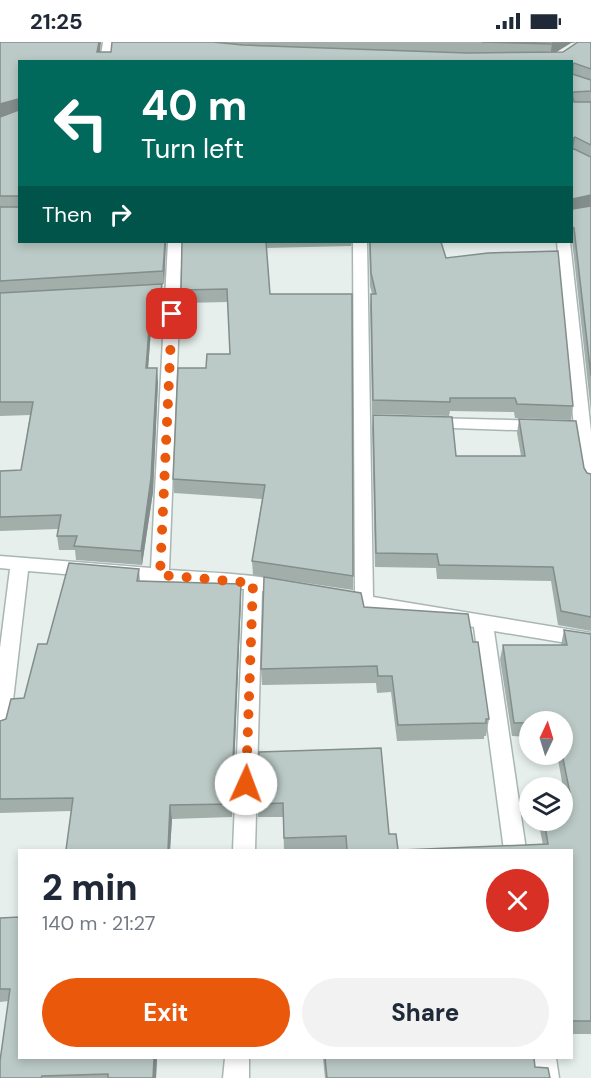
<!DOCTYPE html>
<meta charset="utf-8">
<style>
body{margin:0;font-family:"DM Sans",sans-serif;background:#f2f2f3;color:#1f2937;height:100vh;display:flex;flex-direction:column;font-size:22px;white-space:nowrap}
*{box-sizing:border-box;margin:0}
p{font-size:20px;color:#747a83}
.icon{flex:none;width:33px;height:33px;fill:none;stroke:currentColor;stroke-width:2;stroke-linecap:round;stroke-linejoin:round}
.map{position:relative;flex:1;overflow:hidden}
.sheet{position:absolute;left:18px;top:807px;width:555px;height:210px;display:flex;flex-direction:column;background:#fff;border-radius:0px;box-shadow:0 3px 9px #0003}
.sheet>*{flex:none}
.banner{position:absolute;left:18px;top:18px;width:555px;height:183px;border-radius:0px;box-shadow:0 3px 9px #0003;background:#00695c;color:#fff;overflow:hidden}
.needle{width:39px;rotate:4deg}
.buttons{position:absolute;left:519px;top:669px;display:grid;gap:12px}
.buttons a{display:grid;place-items:center;width:54px;height:54px;border-radius:50%;background:#fff;box-shadow:0 3px 9px #0003;font-size:30px}
.pin{position:absolute;display:grid;place-items:center;width:51px;height:51px;color:#fff;margin:-26px;border-radius:12px;box-shadow:0 3px 9px #0006}
.me{position:absolute;width:66px;margin:-33px;rotate:2deg;stroke-linejoin:round;filter:drop-shadow(0 0 4px #0008)}
.turn{display:flex;align-items:center;gap:21px;height:126px;padding:0 24px;font-size:27px}
.turn .icon{width:78px;height:78px;stroke-width:2.5}
.turn b{display:block;font-size:42px;line-height:51px}
.then{display:flex;align-items:center;height:57px;padding:0 24px;background:#0003;gap:12px;font-size:22px}
.round{display:grid;place-items:center;flex:none;width:63px;height:63px;border-radius:32px;background:#f2f2f3}
.summary{display:flex;align-items:center;justify-content:space-between;height:102px;padding:0 24px}
h1{font-size:36px;font-weight:800;line-height:45px}
.button{display:flex;gap:12px;margin-top:auto;padding:12px 24px}
.button a{flex:1;height:69px;border-radius:36px;background:#ea580c;color:#fff;font-size:24px;font-weight:800;line-height:69px;text-align:center}
.button a+a{background:#f2f2f3;color:#1f2937}
.status{display:flex;justify-content:space-between;align-items:center;height:42px;padding:0 30px;background:#fff;direction:ltr}
.status svg{height:16px;fill:currentColor}
.map>svg:first-child{display:block}
.lines{fill:none;stroke-linecap:round;stroke-linejoin:round}
.minor-casing{stroke:#a8b7b4;stroke-width:3}
.minor{fill:#fff;fill-rule:evenodd}
.wall{fill:#a1aeaa}
.shaded-wall{fill:#838d8b}
.building{fill:#bbcac6;stroke:#838d8b;stroke-width:1.5}
.route{stroke:#ea580c;stroke-width:10;stroke-dasharray:0 18}
</style>
<div class="status"><b>21:25</b><svg viewBox="0 0 49 12"><path d="M0 12V9h3v3zM5 12V6h3v6zM10 12V3h3v9zM15 12V0h3v12zM26 1h20v11H26zM47 4h2v5h-2z"/></svg></div>
<div class="map">
<svg width="591" height="1036" viewBox="0 0 591 1036">
<rect width="100%" height="100%" fill="#e6efec"/>
<g class="lines">
<defs>
<path id="minor" d="M 103,0 L 113,0 L 111,20 L 100,20 Z
M 168,200 L 182,200 L 169,528 C 210,531 255,531 295,542 L 297,547 L 295,552 L 288,554 L 262,549 L 255,808 L 233,808 L 244,547 L 28,529 L 10,684 L 7,690 L 0,692 L 0,606 L 10,527 L 0,526 L 0,514 L 151,526 Z
M 353,200 L 367,200 L 373,555 L 591,591 L 591,605 L 494,589 L 526,808 L 504,808 L 474,585 L 339,563 L 332,561 L 330,556 L 332,551 L 339,549 L 355,552 Z
M 557,200 L 570,200 L 591,390 L 591,445 L 585,443 L 583,439 L 574,385 Z
M 430,376 L 543,379 L 551,384 L 543,389 L 424,385 L 422,381 Z
M 225,1016 L 249,1016 L 249,1036 L 223,1036 Z
M 532,1016 L 556,1016 L 559,1036 L 533,1036 Z"/>
</defs>
<!-- minor casing -->
<use href="#minor" class="minor-casing"/>
<!-- minor -->
<use href="#minor" class="minor"/>
</g>
<!-- wall -->
<path class="wall" d="M 0,0 L 100,10 L 111,10 L 112,0 L 577,0 L 571,1 L 556,10 L 563,10 L 591,0 L 591,370 L 572,198 L 572,20 L 20,20 L 20,200 L 166,200 L 164,242 L 139,243 L 162,242 L 163,255 L 162,261 L 153,262 L 148,326 L 158,340 L 153,450 L 142,523 L 76,518 L 75,508 L 59,508 L 57,494 L 58,487 L 0,489 L 0,429 L 21,428 L 30,373 L 0,374 Z
M 182,200 L 352,200 L 351,204 L 266,206 L 270,252 L 353,534 L 353,548 L 253,533 L 252,519 L 262,457 L 174,451 L 173,437 L 206,326 L 230,312 L 228,260 L 182,261 L 181,248 Z
M 369,200 L 441,200 L 446,216 L 573,364 L 571,378 L 515,376 L 514,370 L 450,369 L 449,374 L 372,372 L 370,265 L 371,252 L 372,252 L 370,244 Z
M 373,373 L 456,414 L 521,414 L 517,391 L 519,377 L 584,426 L 587,431 L 591,432 L 591,589 L 558,583 L 551,539 L 437,537 L 436,526 L 375,525 L 372,386 Z
M 139,527 L 140,539 L 241,556 L 232,775 L 172,777 L 170,808 L 66,808 L 71,769 L 0,771 L 0,679 L 6,677 L 24,656 L 47,602 Z
M 364,565 L 473,600 L 489,677 L 486,694 L 484,694 L 484,697 L 397,699 L 391,650 L 377,651 L 376,641 L 262,643 L 261,627 Z
M 564,588 L 591,592 L 591,992 L 572,992 L 572,808 L 543,803 L 538,778 L 562,778 L 564,751 L 557,712 L 562,712 L 562,680 L 530,680 L 530,695 L 512,694 L 500,617 L 503,603 L 561,603 Z
M 259,710 L 389,792 L 398,808 L 284,808 L 283,775 L 258,775 Z
M 0,876 L 20,1016 L 157,1016 L 156,1036 L 0,1036 L 9,959 L 0,960 Z
M 323,1016 L 534,1016 L 535,1025 L 550,1036 L 325,1036 Z"/>
<!-- shaded-wall -->
<path class="shaded-wall" d="M 99,0 L 101,0 L 99,20 L 97,10 Z
M 555,0 L 577,0 L 571,1 L 550,14 L 552,2 Z
M 574,21 L 573,33 L 572,34 L 572,23 Z
M 18,57 L 19,69 L 0,75 L 0,62 Z
M 575,95 L 573,107 L 572,108 L 572,97 Z
M 591,153 L 591,165 L 572,170 L 572,157 Z
M 165,200 L 166,200 L 164,242 L 163,229 Z
M 152,248 L 153,262 L 147,340 L 146,326 Z
M 157,326 L 158,340 L 153,450 L 142,523 L 141,509 Z
M 241,542 L 241,556 L 232,775 L 231,762 Z
M 170,763 L 172,777 L 170,808 L 168,808 Z
M 154,1016 L 157,1016 L 156,1036 L 153,1036 Z"/>
<!-- building -->
<path class="building" d="M 0,0 L 99,0 L 97,10 L 111,10 L 112,0 L 213,0 L 243,3 L 467,11 L 563,10 L 578,0 L 591,0 L 591,27 L 574,21 L 572,23 L 572,20 L 20,20 L 20,58 L 18,57 L 0,62 Z
M 482,0 L 555,0 L 552,2 Z
M 572,24 L 572,32 L 591,38 L 591,49 L 574,50 L 572,52 L 574,60 L 591,60 L 591,103 L 575,95 L 572,97 L 572,106 L 591,115 L 591,153 L 572,157 L 573,167 L 591,164 L 591,334 L 574,186 L 572,185 Z
M 20,65 L 20,154 L 0,154 L 0,75 L 19,68 Z
M 0,165 L 20,165 L 20,200 L 165,200 L 163,229 L 0,239 Z
M 182,200 L 266,200 L 270,252 L 352,252 L 353,534 L 252,519 L 265,443 L 173,437 L 178,326 L 206,326 L 207,312 L 230,312 L 227,247 L 181,248 Z
M 370,200 L 441,200 L 446,216 L 488,211 L 558,209 L 573,364 L 517,362 L 515,356 L 450,356 L 450,360 L 373,358 L 371,252 L 376,252 L 371,231 Z
M 162,242 L 161,248 L 152,248 L 146,326 L 157,326 L 151,436 L 141,509 L 74,504 L 77,494 L 57,494 L 61,473 L 0,475 L 0,429 L 21,428 L 33,360 L 0,360 L 0,251 Z
M 373,373 L 452,375 L 456,414 L 525,414 L 519,377 L 576,379 L 584,426 L 587,431 L 591,432 L 591,575 L 561,569 L 553,525 L 439,523 L 437,512 L 376,511 Z
M 69,521 L 139,527 L 137,539 L 241,542 L 231,762 L 170,763 L 168,808 L 66,808 L 73,756 L 0,757 L 0,679 L 6,677 L 11,657 L 24,656 L 38,602 L 47,602 Z
M 264,535 L 361,551 L 364,565 L 468,572 L 473,600 L 478,600 L 489,677 L 486,677 L 486,681 L 398,683 L 392,634 L 378,634 L 377,624 L 261,627 Z
M 564,588 L 591,592 L 591,979 L 572,979 L 572,808 L 401,808 L 548,802 L 544,778 L 562,778 L 562,751 L 570,751 L 562,712 L 562,680 L 514,681 L 503,603 L 567,603 Z
M 381,706 L 389,792 L 396,792 L 398,808 L 347,808 L 346,794 L 284,796 L 283,761 L 258,762 L 259,710 Z
M 20,875 L 20,1016 L 154,1016 L 153,1036 L 108,1036 L 108,1032 L 42,1034 L 41,1036 L 0,1036 L 0,1019 L 10,947 L 0,947 L 0,876 Z
M 325,1016 L 534,1016 L 535,1025 L 548,1026 L 550,1036 L 327,1036 Z"/>
<g class="lines">
<!-- route -->
<path class="route" d="M 172,272 L 160,533 L 253,541 L 246,742"/>
</g>
</svg>
<div class="buttons">
<a><svg class="needle" viewBox="-14 -14 28 28"><path d="M0-13l5 13h-10z" fill="#e53935"/><path d="M0 13l5-13h-10z" fill="#747a83"/></svg></a>
<a><svg class="icon" aria-label="layers" viewBox="0 0 24 24"><path d="M12 4l9 5-9 5-9-5zM3 14l9 5 9-5"/></svg></a>
</div>
<div class="pin" style="left:172px;top:272px;background:#d93025"><svg class="icon" aria-label="arrive" viewBox="0 0 24 24"><path d="M6 21V4h12l-3 4 3 4H6"/></svg></div>
<svg class="me" style="left:246px;top:742px" viewBox="-20 -20 40 40"><circle r="19" fill="#fff"/><path d="M0-13L10 11 0 6-10 11z" fill="#ea580c"/></svg>
<div class="banner">
<div class="turn"><svg class="icon" aria-label="left" viewBox="0 0 24 24"><path d="M17 20v-9H6M10 6l-5 5 5 5"/></svg><div><b>40 m</b>Turn left</div></div>
<div class="then">Then<svg class="icon" aria-label="right" viewBox="0 0 24 24"><path d="M7 20v-9h11M14 6l5 5-5 5"/></svg></div>
</div>
<section class="sheet">
<div class="summary"><div><h1>2 min</h1><p>140 m · 21:27</p></div><a class="round" style="background:#d93025;color:#fff"><svg class="icon" aria-label="close" viewBox="0 0 24 24"><path d="M6 6l12 12M18 6L6 18"/></svg></a></div>
<div class="button"><a>Exit</a><a>Share</a></div>
</section>
</div>
